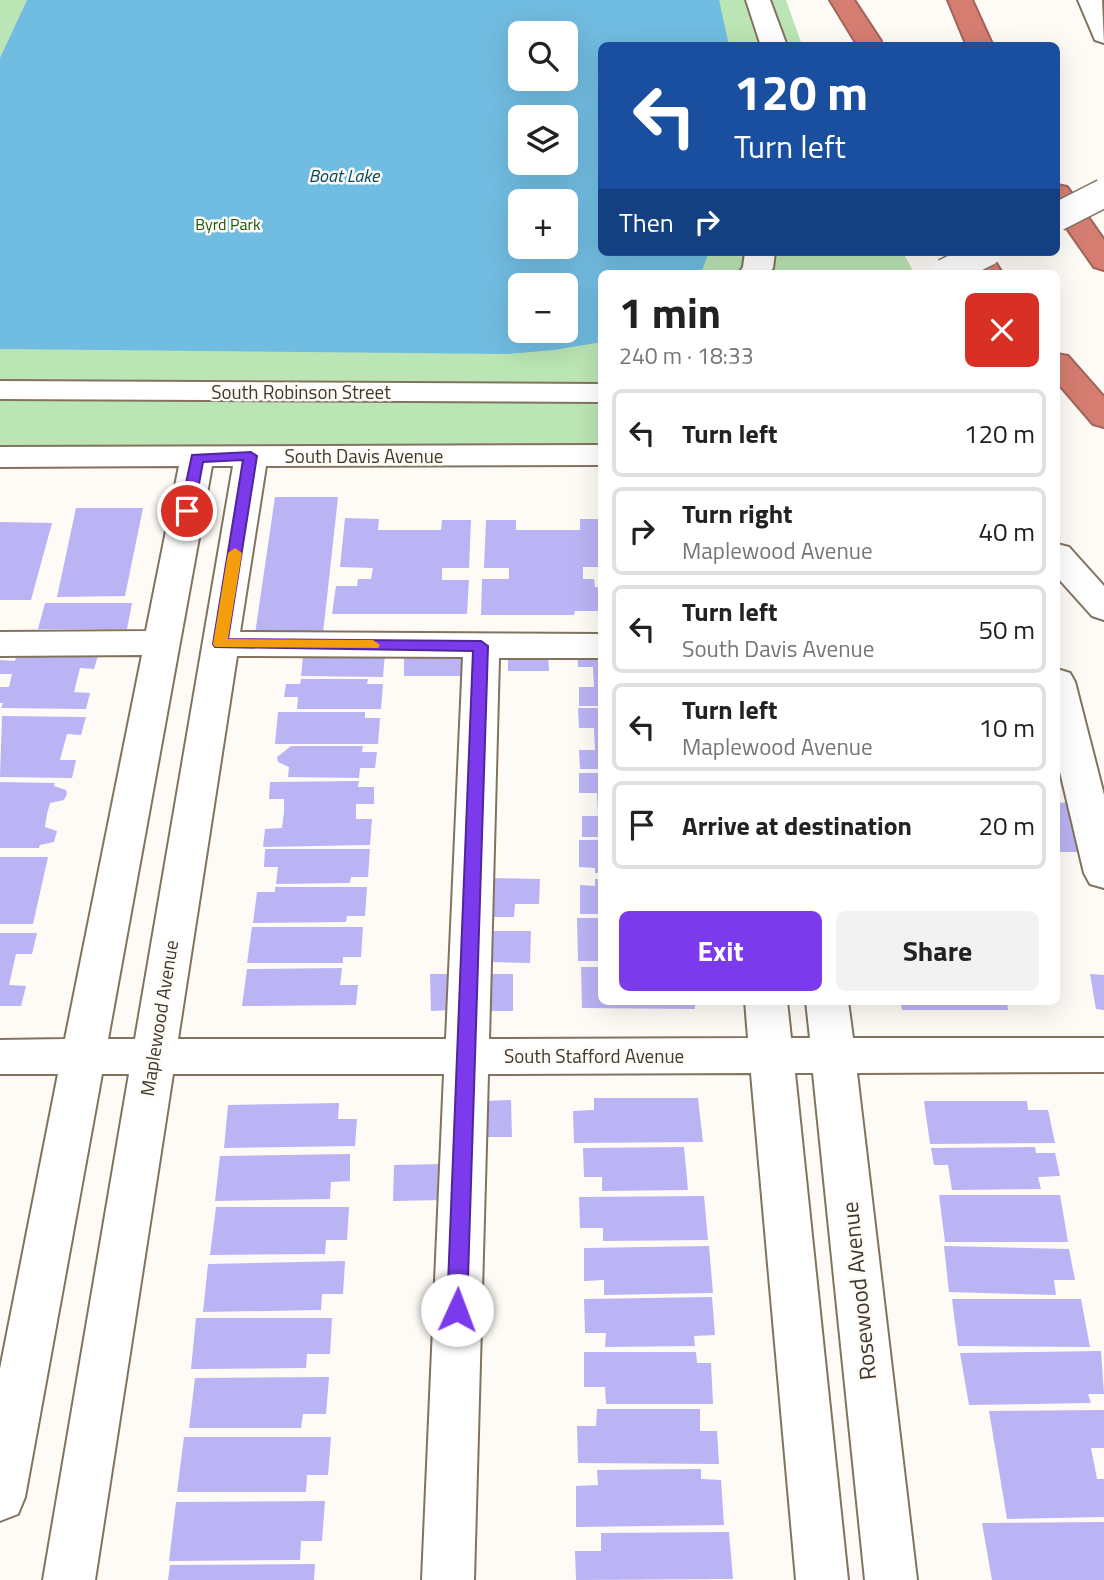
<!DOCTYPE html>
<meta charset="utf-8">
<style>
body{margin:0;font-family:"Titillium Web",sans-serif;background:#f2f2f2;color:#222;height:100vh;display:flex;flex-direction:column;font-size:26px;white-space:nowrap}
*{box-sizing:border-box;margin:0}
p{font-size:23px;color:#767676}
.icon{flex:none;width:38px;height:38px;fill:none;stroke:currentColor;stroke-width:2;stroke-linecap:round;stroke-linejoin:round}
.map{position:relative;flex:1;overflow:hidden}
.sheet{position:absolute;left:598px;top:270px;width:462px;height:735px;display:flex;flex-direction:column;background:#fff;border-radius:10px;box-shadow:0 7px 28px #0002}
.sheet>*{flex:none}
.hud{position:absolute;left:598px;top:42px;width:462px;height:214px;border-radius:10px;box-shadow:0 7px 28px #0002;background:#1a4fa0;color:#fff;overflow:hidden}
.controls{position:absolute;left:508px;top:21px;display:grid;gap:14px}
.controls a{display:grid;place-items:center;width:70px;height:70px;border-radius:10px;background:#fff;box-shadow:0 7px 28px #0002;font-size:35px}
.pin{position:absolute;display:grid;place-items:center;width:60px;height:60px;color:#fff;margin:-30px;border:4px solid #fff;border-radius:50%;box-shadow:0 2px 7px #0007}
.me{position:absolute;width:77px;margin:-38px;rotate:2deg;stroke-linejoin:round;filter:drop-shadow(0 0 5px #0008)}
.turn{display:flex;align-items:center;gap:24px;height:147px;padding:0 21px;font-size:32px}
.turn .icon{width:91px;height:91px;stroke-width:2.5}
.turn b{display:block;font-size:49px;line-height:60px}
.then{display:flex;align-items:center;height:66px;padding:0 21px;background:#0003;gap:14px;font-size:26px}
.round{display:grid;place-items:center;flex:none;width:74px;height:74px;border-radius:10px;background:#f2f2f2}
.head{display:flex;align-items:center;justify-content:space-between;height:119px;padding:0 21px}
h1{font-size:42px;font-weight:700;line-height:52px}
.cta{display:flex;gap:14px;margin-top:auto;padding:14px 21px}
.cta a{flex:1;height:80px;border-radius:10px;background:#7c3aed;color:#fff;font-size:28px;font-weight:700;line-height:80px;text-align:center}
.cta a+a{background:#f2f2f2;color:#222}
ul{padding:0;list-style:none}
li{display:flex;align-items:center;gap:21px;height:88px;margin:0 14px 10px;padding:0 7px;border:4px solid #e0e0e0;border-radius:10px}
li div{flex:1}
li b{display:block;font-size:26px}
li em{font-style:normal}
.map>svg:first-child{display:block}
.green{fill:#bbe5b4;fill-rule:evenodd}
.water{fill:#71bce1;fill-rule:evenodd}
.building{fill:#bab3f4}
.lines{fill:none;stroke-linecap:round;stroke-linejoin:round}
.minor-casing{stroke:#82735f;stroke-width:4}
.highway-casing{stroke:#a06559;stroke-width:4}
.minor{fill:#fff;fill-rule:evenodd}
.highway{fill:#d57d70;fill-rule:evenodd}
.minor-bridge-casing{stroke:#82735f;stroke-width:31;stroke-linecap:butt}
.minor-bridge{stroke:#fff;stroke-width:28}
.route{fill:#7c3aed;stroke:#51269a;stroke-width:2}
.slow{fill:#f59e0b}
.labels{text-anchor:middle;stroke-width:5;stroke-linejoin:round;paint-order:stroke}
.far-park-label{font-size:16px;fill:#1a580e;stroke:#fefbf6}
.far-water-label{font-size:18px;font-style:italic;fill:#084962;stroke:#fefbf6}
.street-label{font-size:19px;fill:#3e382f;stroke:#fefbf6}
.near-street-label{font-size:23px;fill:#3e382f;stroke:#fefbf6}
</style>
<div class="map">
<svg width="1104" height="1580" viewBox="0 0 1104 1580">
<rect width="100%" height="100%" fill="#fefbf6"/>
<!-- green -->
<path class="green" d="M 0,0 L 786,0 L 802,45 L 602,46 L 602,252 L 903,252 L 914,273 L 602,273 L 602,451 L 0,449 ZM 520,33 L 565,33 L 565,79 L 520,79 ZM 520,117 L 565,117 L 565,163 L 520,163 ZM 520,201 L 565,201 L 565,247 L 520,247 ZM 520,285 L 565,285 L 565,331 L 520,331 Z"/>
<!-- water -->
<path class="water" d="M 27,0 L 719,0 L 729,45 L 602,46 L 602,252 L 709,252 L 701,273 L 602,273 L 602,342 L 554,350 L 507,354 L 0,349 L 0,58 ZM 520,33 L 565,33 L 565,79 L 520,79 ZM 520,117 L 565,117 L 565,163 L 520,163 ZM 520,201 L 565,201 L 565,247 L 520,247 ZM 520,285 L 565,285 L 565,331 L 520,331 Z"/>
<!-- building -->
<path class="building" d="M 275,497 L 338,497 L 323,634 L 255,634 Z
M 76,508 L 143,508 L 125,596 L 57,597 Z
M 345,518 L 379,519 L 378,530 L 441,530 L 442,520 L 471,520 L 469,568 L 442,568 L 442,580 L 469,580 L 467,614 L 332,614 L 336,586 L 357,586 L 358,579 L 371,579 L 373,568 L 340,567 Z
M 580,519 L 602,519 L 602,567 L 583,567 L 583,579 L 594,579 L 595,587 L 602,587 L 602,611 L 575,611 L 574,615 L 481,615 L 482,579 L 509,579 L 509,568 L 484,568 L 486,520 L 516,520 L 516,530 L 580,530 Z
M 0,522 L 52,523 L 31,600 L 0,600 Z
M 45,603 L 132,603 L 127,629 L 38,629 Z
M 304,647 L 385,653 L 383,677 L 301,676 Z
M 466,648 L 466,676 L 404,676 L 404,649 Z
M 577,649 L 602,649 L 602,706 L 579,706 L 579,687 L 594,687 L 593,667 L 578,667 Z
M 18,651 L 99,652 L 94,669 L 80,668 L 74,692 L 90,693 L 86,709 L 1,708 L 3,703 L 0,703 L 0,687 L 9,687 L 12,674 L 0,674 L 0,660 L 15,661 Z
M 548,654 L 549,671 L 508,671 L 508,655 Z
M 301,679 L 368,679 L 367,684 L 383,684 L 381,709 L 297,709 L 298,697 L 284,697 L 286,684 L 300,684 Z
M 578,708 L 602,708 L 602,769 L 580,769 L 579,750 L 595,750 L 594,728 L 579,728 Z
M 278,712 L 365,712 L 365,718 L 380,718 L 378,744 L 275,744 Z
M 2,716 L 86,717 L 81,735 L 67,734 L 60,760 L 76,760 L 72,778 L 0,777 Z
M 291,746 L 363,746 L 362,752 L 377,752 L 375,768 L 360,768 L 359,778 L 288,777 L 289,767 L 278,762 L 277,757 Z
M 579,773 L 602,773 L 602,837 L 582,837 L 582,816 L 598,816 L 597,793 L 579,793 Z
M 359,781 L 358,787 L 374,787 L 374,804 L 356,804 L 356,819 L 372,819 L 370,845 L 263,847 L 265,829 L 282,828 L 284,812 L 284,799 L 269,799 L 270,782 Z
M 0,782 L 55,783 L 54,786 L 66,790 L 67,794 L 64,800 L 50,803 L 47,814 L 45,827 L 57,831 L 54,842 L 40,845 L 39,848 L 0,848 Z
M 1072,802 L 1084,852 L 1057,852 L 1057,803 Z
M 579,840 L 602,840 L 602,873 L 595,873 L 595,868 L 579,867 Z
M 265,849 L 370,849 L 368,877 L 351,877 L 350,883 L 276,884 L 278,867 L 264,867 Z
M 0,857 L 48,857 L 33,924 L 0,924 Z
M 490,878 L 540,879 L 539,904 L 515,904 L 514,917 L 488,917 Z
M 595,879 L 602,879 L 602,914 L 580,914 L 580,885 L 595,886 Z
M 275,887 L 367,887 L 365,916 L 347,916 L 346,922 L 253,923 L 257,892 L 275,892 Z
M 577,918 L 602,918 L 602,961 L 578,961 Z
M 252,927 L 363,927 L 361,957 L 343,957 L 343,963 L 247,963 Z
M 490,931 L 531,931 L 530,963 L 489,962 Z
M 0,933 L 37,933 L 32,954 L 16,954 L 9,985 L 26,986 L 21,1006 L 0,1006 Z
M 581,967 L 602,967 L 602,1001 L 695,1001 L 695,1009 L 582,1008 Z
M 342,968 L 340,985 L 358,985 L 356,1005 L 242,1006 L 247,969 Z
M 430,974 L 452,974 L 453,1010 L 431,1011 Z
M 486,974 L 513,974 L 513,1011 L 486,1011 Z
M 1090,974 L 1104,975 L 1104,1010 L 1096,1009 Z
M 900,1001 L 1007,1001 L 1008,1010 L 902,1010 Z
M 594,1098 L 698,1098 L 703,1142 L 574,1143 L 573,1111 L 594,1110 Z
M 511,1100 L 512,1137 L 484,1137 L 484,1101 Z
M 924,1101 L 1027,1101 L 1028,1110 L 1048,1110 L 1055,1143 L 930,1144 Z
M 339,1103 L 338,1119 L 357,1119 L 355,1146 L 224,1148 L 228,1105 Z
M 684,1147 L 688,1190 L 602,1191 L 602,1177 L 584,1177 L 583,1148 Z
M 1035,1147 L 1036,1153 L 1055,1153 L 1060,1176 L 1038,1177 L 1041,1189 L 952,1190 L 948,1165 L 934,1165 L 931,1148 Z
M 350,1154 L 350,1181 L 331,1182 L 330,1199 L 215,1201 L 220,1156 Z
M 442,1164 L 442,1200 L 393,1201 L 394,1165 Z
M 939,1195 L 1060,1195 L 1068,1242 L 945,1242 Z
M 704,1196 L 708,1240 L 603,1241 L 603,1228 L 580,1228 L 579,1197 Z
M 216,1207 L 349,1207 L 347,1240 L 326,1240 L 325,1254 L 210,1255 Z
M 709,1246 L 713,1293 L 604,1295 L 604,1280 L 584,1281 L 584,1248 Z
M 944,1246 L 1069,1249 L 1075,1280 L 1054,1280 L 1056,1295 L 949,1292 Z
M 345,1261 L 343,1294 L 322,1294 L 321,1310 L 203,1312 L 208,1264 Z
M 712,1297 L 715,1335 L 694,1336 L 695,1346 L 605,1347 L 606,1333 L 585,1333 L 584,1299 Z
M 952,1299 L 1081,1299 L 1090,1347 L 958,1346 Z
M 196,1318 L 332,1318 L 330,1354 L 307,1354 L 306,1368 L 191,1369 Z
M 1101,1351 L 1104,1394 L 1088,1394 L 1091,1403 L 969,1405 L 960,1353 Z
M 584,1352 L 696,1352 L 697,1363 L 711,1363 L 713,1404 L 606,1404 L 605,1387 L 584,1387 Z
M 329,1377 L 326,1414 L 303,1414 L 301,1428 L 189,1428 L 195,1378 Z
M 597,1409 L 700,1409 L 700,1431 L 717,1431 L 719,1464 L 578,1463 L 577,1426 L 596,1426 Z
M 1104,1410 L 1104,1448 L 1091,1448 L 1097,1479 L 1104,1479 L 1104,1517 L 1007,1519 L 989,1411 Z
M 184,1437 L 331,1437 L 328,1475 L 307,1475 L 306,1492 L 177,1492 Z
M 701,1469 L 701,1479 L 721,1480 L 724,1525 L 576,1527 L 576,1486 L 598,1485 L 597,1470 Z
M 325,1501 L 322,1541 L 301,1541 L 300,1560 L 169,1561 L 176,1502 Z
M 1104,1522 L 1104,1580 L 992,1580 L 982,1523 Z
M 729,1532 L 733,1579 L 576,1580 L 575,1551 L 601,1551 L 601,1533 Z
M 315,1564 L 314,1580 L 168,1580 L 170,1565 Z"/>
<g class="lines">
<defs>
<path id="minor" d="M 746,0 L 770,0 L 787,46 L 761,46 Z
M 1078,0 L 1102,0 L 1104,43 L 1095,40 Z
M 745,252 L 775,252 L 773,268 L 769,273 L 739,273 L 743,267 Z
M 0,381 L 602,384 L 602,402 L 0,399 Z
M 602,445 L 602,465 L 266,466 L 240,632 L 602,634 L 602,658 L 499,658 L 489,1039 L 748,1038 L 745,1001 L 787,1001 L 791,1038 L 810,1038 L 806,1001 L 848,1001 L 853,1038 L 1104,1038 L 1104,1072 L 857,1073 L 917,1580 L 865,1580 L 813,1073 L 795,1073 L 848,1580 L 796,1580 L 751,1073 L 488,1074 L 474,1580 L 422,1580 L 444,1074 L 173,1074 L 95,1580 L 43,1580 L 129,1074 L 102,1074 L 25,1497 L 18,1514 L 0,1521 L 0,1369 L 58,1074 L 0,1074 L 0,1040 L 65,1039 L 142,655 L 0,656 L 0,632 L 146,631 L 179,466 L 0,467 L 0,447 ZM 212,466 L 233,466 L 135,1039 L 108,1039 ZM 237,656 L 463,657 L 446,1039 L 178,1039 Z
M 1057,544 L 1069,547 L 1104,586 L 1104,620 L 1092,616 L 1057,577 Z
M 1057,669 L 1070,673 L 1075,682 L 1104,795 L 1104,888 L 1090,884 L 1084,873 L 1057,759 Z"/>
<path id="highway" d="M 830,0 L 854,0 L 881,41 L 878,46 L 858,46 Z
M 948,0 L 972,0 L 993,46 L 967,46 Z
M 1057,185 L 1067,187 L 1104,240 L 1104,270 L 1094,267 L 1057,214 Z
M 959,252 L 989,252 L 1002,273 L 972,273 Z
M 1057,354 L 1068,356 L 1104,397 L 1104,427 L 1093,424 L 1057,382 Z"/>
</defs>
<!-- minor casing -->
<use href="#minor" class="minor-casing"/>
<!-- highway casing -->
<use href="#highway" class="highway-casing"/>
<!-- minor -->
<use href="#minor" class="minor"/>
<!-- highway -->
<use href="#highway" class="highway"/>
<defs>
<path id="minor-bridge" d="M 1057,217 L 1104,193
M 945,273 L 987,252"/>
</defs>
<!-- minor-bridge casing -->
<use href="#minor-bridge" class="minor-bridge-casing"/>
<!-- minor-bridge -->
<use href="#minor-bridge" class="minor-bridge"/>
</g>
<!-- route -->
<path class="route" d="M 251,452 L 257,456 L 228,639 L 481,641 L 488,646 L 467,1310 L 464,1316 L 457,1319 L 450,1316 L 447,1310 L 473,651 L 215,647 L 213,644 L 243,460 L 203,462 L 194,511 L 187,515 L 180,511 L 192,455 Z"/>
<!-- slow -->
<path class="slow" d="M 235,548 L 242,553 L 228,639 L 373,640 L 380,645 L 378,648 L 215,647 L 213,644 L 228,553 Z"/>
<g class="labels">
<!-- far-park labels -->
<g class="far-park-label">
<text x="228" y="230">Byrd Park</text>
</g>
<!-- far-water labels -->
<g class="far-water-label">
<text x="344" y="182">Boat Lake</text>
</g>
<!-- street labels -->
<g class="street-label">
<text x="301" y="399">South Robinson Street</text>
<text x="364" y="463">South Davis Avenue</text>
<text transform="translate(159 1018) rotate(-81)" y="7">Maplewood Avenue</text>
<text x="594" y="1063">South Stafford Avenue</text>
</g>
<!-- near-street labels -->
<g class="near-street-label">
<text transform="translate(859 1291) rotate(-96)" y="8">Rosewood Avenue</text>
</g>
</g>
</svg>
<div class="controls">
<a><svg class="icon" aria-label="search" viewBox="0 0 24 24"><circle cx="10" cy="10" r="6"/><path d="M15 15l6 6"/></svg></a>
<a><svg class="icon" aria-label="layers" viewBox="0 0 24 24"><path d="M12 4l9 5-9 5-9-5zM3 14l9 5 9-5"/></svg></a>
<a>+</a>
<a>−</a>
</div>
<div class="pin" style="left:187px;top:511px;background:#d93025"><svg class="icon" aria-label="arrive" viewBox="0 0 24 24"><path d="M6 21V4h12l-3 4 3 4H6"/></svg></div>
<svg class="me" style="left:457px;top:1310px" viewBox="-20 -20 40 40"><circle r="19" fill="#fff"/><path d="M0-13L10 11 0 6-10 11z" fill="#7c3aed"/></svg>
<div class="hud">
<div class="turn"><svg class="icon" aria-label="left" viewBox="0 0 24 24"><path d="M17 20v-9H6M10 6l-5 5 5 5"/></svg><div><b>120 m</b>Turn left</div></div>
<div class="then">Then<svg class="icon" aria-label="right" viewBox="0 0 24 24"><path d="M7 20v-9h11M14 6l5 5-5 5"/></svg></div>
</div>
<section class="sheet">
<div class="head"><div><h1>1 min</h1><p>240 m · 18:33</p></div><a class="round" style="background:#d93025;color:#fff"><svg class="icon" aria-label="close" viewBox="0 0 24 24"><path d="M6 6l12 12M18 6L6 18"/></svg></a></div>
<ul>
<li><svg class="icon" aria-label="left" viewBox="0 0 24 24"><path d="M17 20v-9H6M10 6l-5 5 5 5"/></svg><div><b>Turn left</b></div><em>120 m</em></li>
<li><svg class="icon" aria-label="right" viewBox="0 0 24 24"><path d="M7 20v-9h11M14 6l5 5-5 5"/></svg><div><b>Turn right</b><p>Maplewood Avenue</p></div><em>40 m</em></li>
<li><svg class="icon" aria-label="left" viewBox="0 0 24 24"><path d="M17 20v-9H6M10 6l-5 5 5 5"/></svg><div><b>Turn left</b><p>South Davis Avenue</p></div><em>50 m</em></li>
<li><svg class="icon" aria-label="left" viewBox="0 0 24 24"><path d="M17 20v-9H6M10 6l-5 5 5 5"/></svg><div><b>Turn left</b><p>Maplewood Avenue</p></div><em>10 m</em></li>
<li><svg class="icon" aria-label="arrive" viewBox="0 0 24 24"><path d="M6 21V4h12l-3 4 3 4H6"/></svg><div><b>Arrive at destination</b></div><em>20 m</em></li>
</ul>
<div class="cta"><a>Exit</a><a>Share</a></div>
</section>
</div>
